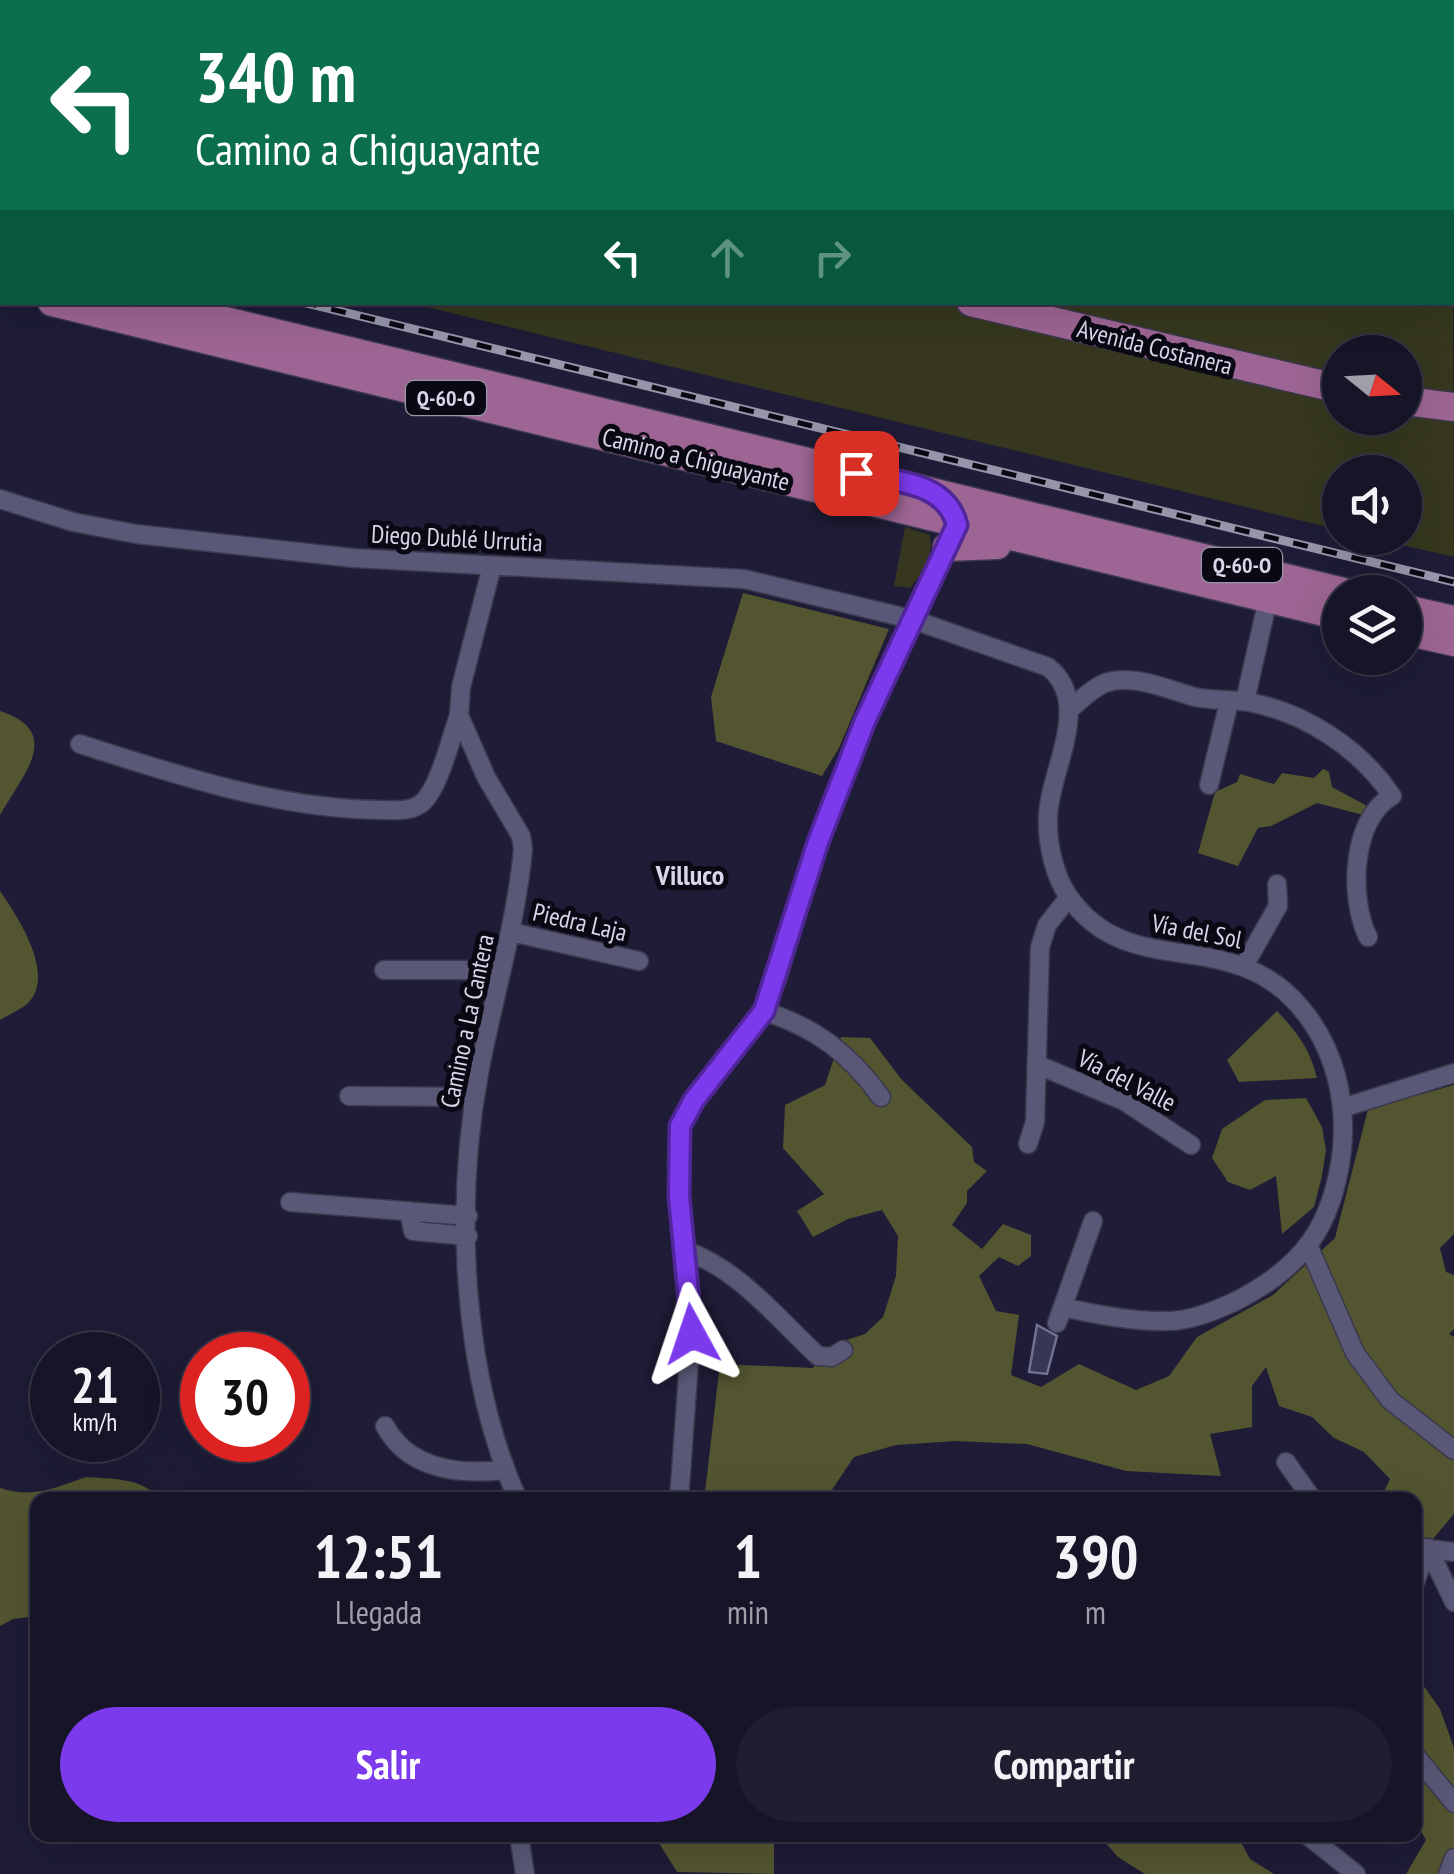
<!DOCTYPE html>
<html lang="es">
<meta charset="utf-8">
<style>
body{margin:0;font-family:"PT Sans Narrow",sans-serif;background:#1f1e30;color:#f1f3f6;height:100vh;display:flex;flex-direction:column;font-size:38px;white-space:nowrap}
*{box-sizing:border-box;margin:0}
p{font-size:32px;color:#9e9fa8}
.icon{flex:none;width:55px;height:55px;fill:none;stroke:currentColor;stroke-width:2;stroke-linecap:round;stroke-linejoin:round}
.map{position:relative;flex:1;overflow:hidden}
.side{position:absolute;left:30px;top:1492px;width:1392px;height:350px;display:flex;flex-direction:column;background:#161528;border-radius:20px;box-shadow:0 10px 40px #0002,0 0 0 2px #353445}
.side>*{flex:none}
.guide{position:absolute;left:0px;top:0px;width:1455px;height:305px;box-shadow:0 10px 40px #0002,0 0 0 2px #353445;background:#0b6e4f;color:#fff;overflow:hidden}
.needle{width:65px;rotate:108deg}
.controls{position:absolute;left:1322px;top:335px;display:grid;gap:20px}
.controls a{display:grid;place-items:center;width:100px;height:100px;border-radius:50%;background:#161528;box-shadow:0 10px 40px #0002,0 0 0 2px #353445;font-size:50px}
.speed{position:absolute;left:30px;top:1332px;display:flex;gap:20px;font-size:50px;font-weight:700;text-align:center}
.speed>*{display:grid;place-content:center;width:130px;height:130px;border-radius:50%;background:#161528;box-shadow:0 10px 40px #0002,0 0 0 2px #353445;line-height:1}
.speed small{font-size:25px;font-weight:400}
.speed .limit{border:15px solid #d22;background:#fff;color:#111}
.pin{position:absolute;display:grid;place-items:center;width:85px;height:85px;color:#fff;margin:-42px;border-radius:20px;box-shadow:0 5px 15px #0006}
.me{position:absolute;width:110px;margin:-55px;rotate:355deg;stroke-linejoin:round;filter:drop-shadow(0 0 8px #0008)}
.turn{display:flex;align-items:center;gap:35px;height:210px;padding:0 30px;font-size:45px}
.turn .icon{width:130px;height:130px;stroke-width:2.5}
.turn b{display:block;font-size:70px;line-height:85px}
.lanes{display:flex;align-items:center;height:95px;padding:0 30px;background:#0003;justify-content:center;gap:50px;direction:ltr}
.lanes .off{opacity:.35}
.eta{display:flex;justify-content:space-evenly;align-items:center;height:170px;text-align:center}
.eta b{font-size:60px;font-weight:700;line-height:70px}
.button{display:flex;gap:20px;margin-top:auto;padding:20px 30px}
.button a{flex:1;height:115px;border-radius:60px;background:#7c3aed;color:#fff;font-size:40px;font-weight:700;line-height:115px;text-align:center}
.button a+a{background:#1f1e30;color:#f1f3f6}
.map>svg:first-child{display:block}
.green{fill:#36371e;fill-rule:evenodd}
.forest{fill:#535530}
.water{fill:#001011}
.building{fill:#373656;stroke:#727191;stroke-width:2.5}
.lines{fill:none;stroke-linecap:round;stroke-linejoin:round}
.minor-casing{stroke:#3a384d;stroke-width:21}
.primary-casing{stroke:#3a384d;stroke-width:31}
.minor{stroke:#595876;stroke-width:18}
.primary{stroke:#9d6593;stroke-width:28}
.rail-casing{stroke:#9695aa;stroke-width:9}
.rail{stroke:#090813;stroke-width:5;stroke-dasharray:15;stroke-linecap:butt}
.route-casing{stroke:#51269a;stroke-width:25}
.route{stroke:#7c3aed;stroke-width:18}
.labels{text-anchor:middle;stroke-width:10;stroke-linejoin:round;paint-order:stroke}
.shield{fill:#090813;stroke:#9999a9;stroke-width:2.5}
.shield-label{font-size:22px;font-weight:bold;fill:#d7d7e9}
.street-label{font-size:25px;fill:#d7d7e9;stroke:#090813}
.neighbourhood-label{font-size:28px;font-weight:bold;fill:#d7d7e9;stroke:#090813}
</style>
<div class="map">
<svg width="1454" height="1874" viewBox="0 0 1454 1874">
<rect width="100%" height="100%" fill="#1e1c36"/>
<!-- green -->
<path class="green" d="M 1453,225 L 1454,557 L 1372,538 L 1405,538 L 1405,472 L 1340,472 L 1340,530 L 411,303 L 1452,302 ZM 1340,352 L 1405,352 L 1405,418 L 1340,418 Z
M 905,527 L 930,535 C 934,557 923,572 910,588 L 894,586 Z"/>
<!-- forest -->
<path class="forest" d="M 743,593 L 889,629 L 839,748 L 822,776 L 716,741 L 711,697 Z
M 0,711 C 65,732 22,776 0,815 Z
M 1323,769 L 1329,772 L 1332,787 L 1369,807 L 1367,816 L 1317,803 L 1271,826 L 1258,828 L 1238,866 L 1198,853 L 1215,792 L 1237,782 L 1240,774 L 1274,784 L 1282,773 L 1314,778 Z
M 0,891 C 18,917 57,976 27,1004 C 20,1010 8,1015 0,1020 Z
M 1277,1011 C 1297,1032 1310,1049 1317,1078 L 1239,1082 L 1227,1060 Z
M 841,1037 L 870,1038 L 902,1080 L 972,1147 L 974,1162 L 987,1171 L 967,1191 L 967,1203 L 952,1225 L 982,1249 L 1003,1224 L 1031,1235 L 1031,1256 L 1018,1266 L 999,1257 L 979,1276 L 996,1311 L 1019,1315 L 1011,1375 L 1041,1387 L 1079,1364 L 1136,1390 L 1169,1376 L 1197,1337 L 1273,1295 L 1335,1238 L 1368,1109 L 1454,1085 L 1454,1234 L 1440,1248 L 1446,1272 L 1454,1275 L 1454,1329 L 1449,1334 L 1454,1337 L 1454,1514 L 1415,1560 L 1415,1500 L 1380,1500 L 1390,1479 L 1364,1452 L 1334,1438 L 1312,1417 L 1279,1406 L 1266,1367 L 1252,1386 L 1252,1427 L 1210,1434 L 1221,1476 L 1126,1471 L 1027,1444 L 955,1441 L 896,1445 L 854,1457 L 825,1500 L 704,1500 L 720,1364 L 813,1368 L 831,1345 L 865,1334 L 883,1317 L 896,1276 L 898,1236 L 882,1210 L 848,1219 L 813,1237 L 797,1211 L 824,1194 L 783,1148 L 785,1105 L 825,1085 Z
M 1306,1098 L 1322,1127 L 1326,1150 L 1322,1176 L 1314,1207 L 1282,1234 L 1276,1176 L 1250,1190 L 1228,1182 L 1212,1158 L 1222,1129 L 1265,1100 Z
M 86,1477 C 110,1479 145,1477 159,1500 L 38,1500 L 37,1616 L 13,1619 L 0,1626 L 0,1488 C 32,1499 57,1487 86,1477 Z
M 1415,1674 L 1440,1709 L 1454,1748 L 1454,1874 L 1406,1874 L 1426,1840 L 1415,1820 Z
M 654,1835 L 774,1835 L 774,1874 L 677,1872 Z
M 1099,1835 L 1237,1835 L 1250,1859 L 1274,1874 L 1145,1874 L 1118,1857 Z"/>
<!-- water -->
<path class="water" d="M 632,0 L 1454,0 L 1454,225 L 1452,2 L 629,2 Z"/>
<!-- building -->
<path class="building" d="M 1037,1325 L 1057,1336 L 1047,1374 L 1029,1372 Z"/>
<g class="lines">
<defs>
<path id="minor" d="M 0,499 L 73,522 L 136,534 L 353,558 L 744,579 L 911,619 L 1048,667 C 1094,703 1049,771 1048,817 C 1047,843 1054,876 1069,897 C 1130,984 1230,923 1301,1008 C 1334,1047 1347,1099 1342,1150 C 1333,1227 1302,1268 1234,1302 C 1214,1311 1190,1321 1168,1321 C 1134,1322 1097,1315 1063,1307
M 492,566 L 461,687 L 459,715 L 486,777 L 521,836 L 523,849 C 516,925 493,998 479,1073 C 454,1207 462,1375 518,1500
M 1245,701 L 1268,599
M 1069,710 C 1080,701 1092,688 1105,683 C 1132,673 1169,690 1195,697 C 1213,701 1231,699 1248,702 C 1304,712 1360,748 1392,796 C 1351,819 1349,899 1368,937
M 80,744 C 177,775 277,809 381,810 C 393,810 408,812 419,805 C 438,794 451,737 459,715
M 1209,785 L 1229,702
M 511,932 L 639,961
M 1245,964 L 1278,906 L 1277,884
M 384,970 L 501,970
M 764,1011 C 816,1028 849,1053 881,1097
M 1038,1065 L 1124,1101 L 1191,1145
M 349,1096 L 475,1097
M 1342,1108 L 1454,1073
M 1028,1144 L 1035,1122 L 1040,947 L 1047,925 L 1069,897
M 290,1202 L 468,1216
M 409,1211 L 413,1231 L 468,1236
M 1309,1247 L 1355,1353 L 1390,1400 L 1454,1450
M 684,1250 C 739,1269 777,1318 818,1356 L 832,1357 L 843,1350
M 1057,1323 L 1093,1221
M 385,1426 C 409,1470 459,1475 504,1470
M 1286,1462 L 1313,1500
M 679,1500 L 691,1333 L 677,1161 L 680,1126 L 694,1100 L 764,1011 L 778,976 L 818,842 L 865,721 L 949,541
M 1415,1547 L 1454,1552
M 1428,1548 L 1454,1602
M 1415,1582 L 1428,1548
M 1415,1755 L 1454,1803
M 519,1835 L 525,1874
M 1307,1835 L 1356,1874
M 1448,1874 L 1454,1858"/>
<path id="primary" d="M 0,67 L 2,67
M 0,267 L 2,268
M 0,290 L 2,291
M 52,302 L 1340,616
M 147,302 L 1344,592
M 971,302 L 1340,389
M 1405,401 L 1454,407
M 947,547 L 997,545
M 1405,609 L 1454,620
M 1405,631 L 1454,642"/>
</defs>
<!-- minor casing -->
<use href="#minor" class="minor-casing"/>
<!-- primary casing -->
<use href="#primary" class="primary-casing"/>
<!-- minor -->
<use href="#minor" class="minor"/>
<!-- primary -->
<use href="#primary" class="primary"/>
<defs>
<path id="rail" d="M 0,229 L 2,230
M 302,302 L 1454,582"/>
</defs>
<!-- rail casing -->
<use href="#rail" class="rail-casing"/>
<!-- rail -->
<use href="#rail" class="rail"/>
</g>
<g class="lines">
<defs>
<path id="route" d="M 692,1334 L 679,1196 L 680,1126 L 694,1100 L 764,1011 L 818,842 L 865,721 L 957,525 C 946,481 894,482 856,473"/>
</defs>
<!-- route casing -->
<use href="#route" class="route-casing"/>
<!-- route -->
<use href="#route" class="route"/>
</g>
<g class="labels">
<!-- shield labels -->
<g class="shield">
<rect x="406" y="381" width="80" height="34" rx="8"/>
<rect x="1202" y="548" width="80" height="34" rx="8"/>
</g>
<g class="shield-label">
<text x="446" y="406">Q-60-O</text>
<text x="1242" y="573">Q-60-O</text>
</g>
<!-- street labels -->
<g class="street-label">
<text transform="translate(1155 347) rotate(14)" y="9">Avenida Costanera</text>
<text transform="translate(696 459) rotate(14)" y="9">Camino a Chiguayante</text>
<text transform="translate(457 538) rotate(3)" y="9">Diego Dublé Urrutia</text>
<text transform="translate(580 922) rotate(13)" y="9">Piedra Laja</text>
<text transform="translate(1197 931) rotate(11)" y="9">Vía del Sol</text>
<text transform="translate(467 1021) rotate(-78)" y="9">Camino a La Cantera</text>
<text transform="translate(1127 1080) rotate(27)" y="9">Vía del Valle</text>
</g>
<!-- neighbourhood labels -->
<g class="neighbourhood-label">
<text x="690" y="885">Villuco</text>
</g>
</g>
</svg>
<div class="controls">
<a><svg class="needle" viewBox="-14 -14 28 28"><path d="M0-13l5 13h-10z" fill="#e53935"/><path d="M0 13l5-13h-10z" fill="#9e9fa8"/></svg></a>
<a><svg class="icon" aria-label="sound" viewBox="0 0 24 24"><path d="M4 9h4l5-4v14l-5-4H4zM17 9q2 3 0 6"/></svg></a>
<a><svg class="icon" aria-label="layers" viewBox="0 0 24 24"><path d="M12 4l9 5-9 5-9-5zM3 14l9 5 9-5"/></svg></a>
</div>
<div class="speed"><div>21<small>km/h</small></div><div class="limit">30</div></div>
<div class="pin" style="left:856px;top:473px;background:#d93025"><svg class="icon" aria-label="arrive" viewBox="0 0 24 24"><path d="M6 21V4h12l-3 4 3 4H6"/></svg></div>
<svg class="me" style="left:692px;top:1334px" viewBox="-20 -20 40 40"><path d="M0-17L14 15 0 8-14 15z" fill="#7c3aed" stroke="#fff" stroke-width="4"/></svg>
<div class="guide">
<div class="turn"><svg class="icon" aria-label="left" viewBox="0 0 24 24"><path d="M17 20v-9H6M10 6l-5 5 5 5"/></svg><div><b>340 m</b>Camino a Chiguayante</div></div>
<div class="lanes"><svg class="icon" aria-label="left" viewBox="0 0 24 24"><path d="M17 20v-9H6M10 6l-5 5 5 5"/></svg><svg class="icon off" aria-label="ahead" viewBox="0 0 24 24"><path d="M12 20V5M6 11l6-6 6 6"/></svg><svg class="icon off" aria-label="right" viewBox="0 0 24 24"><path d="M7 20v-9h11M14 6l5 5-5 5"/></svg></div>
</div>
<section class="side">
<div class="eta">
<div><b>12:51</b><p>Llegada</p></div>
<div><b>1</b><p>min</p></div>
<div><b>390</b><p>m</p></div>
</div>
<div class="button"><a>Salir</a><a>Compartir</a></div>
</section>
</div>
